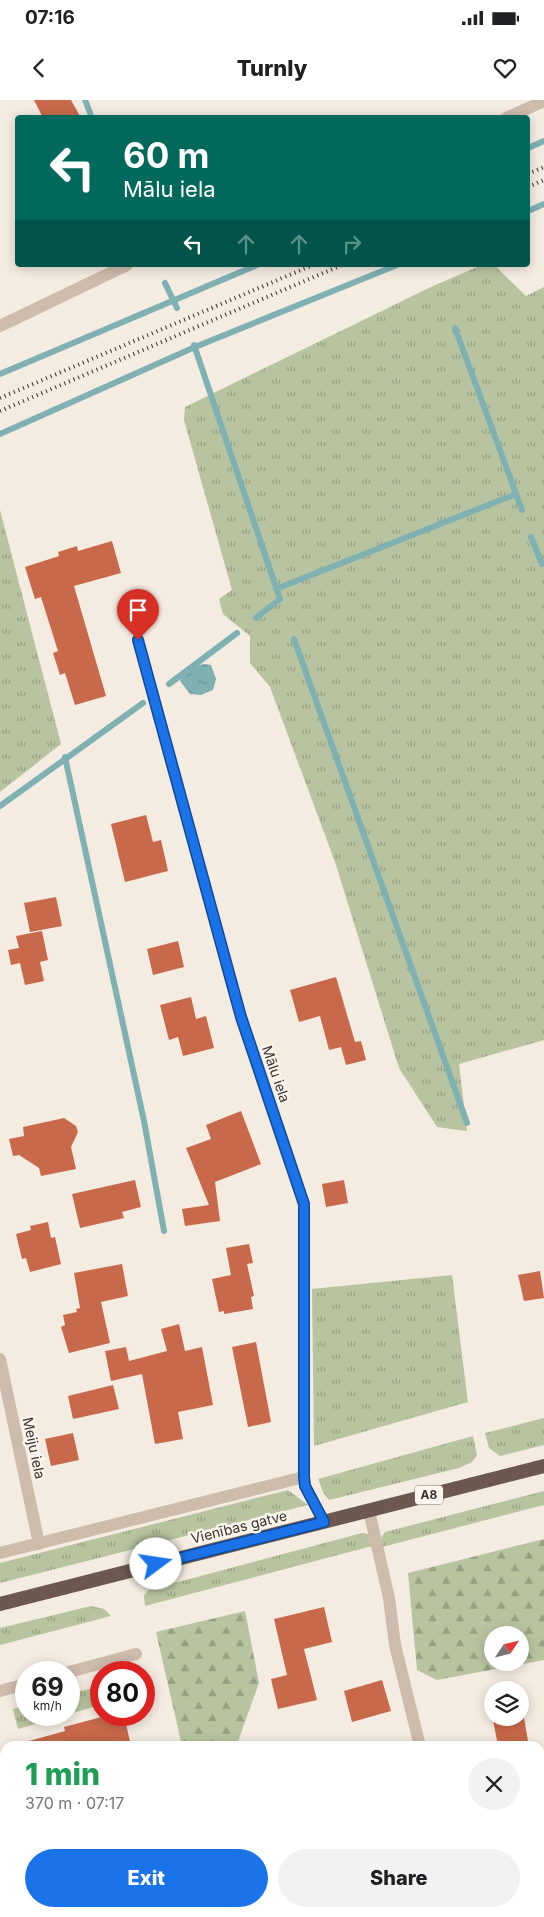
<!DOCTYPE html>
<meta charset="utf-8">
<style>
body{margin:0;font-family:Inter,sans-serif;background:#f2f2f2;color:#202124;height:100vh;display:flex;flex-direction:column;font-size:19px;white-space:nowrap}
*{box-sizing:border-box;margin:0}
p{font-size:16px;color:#757577}
.icon{flex:none;width:28px;height:28px;fill:none;stroke:currentColor;stroke-width:2;stroke-linecap:round;stroke-linejoin:round}
.map{position:relative;flex:1;overflow:hidden}
.details{position:absolute;left:0px;top:1641px;width:545px;height:176px;display:flex;flex-direction:column;background:#fff;border-radius:15px 15px 0 0;box-shadow:0 2px 12px #0003}
.details>*{flex:none}
.banner{position:absolute;left:15px;top:15px;width:515px;height:152px;border-radius:5px;box-shadow:0 2px 12px #0003;background:#00695c;color:#fff;overflow:hidden}
.needle{width:32px;rotate:55deg}
.tools{position:absolute;left:484px;top:1526px;display:grid;gap:10px}
.tools a{display:grid;place-items:center;width:45px;height:45px;border-radius:50%;background:#fff;box-shadow:0 2px 12px #0003;font-size:25px}
.speed{position:absolute;left:15px;top:1561px;display:flex;gap:10px;font-size:25px;font-weight:700;text-align:center}
.speed>*{display:grid;place-content:center;width:65px;height:65px;border-radius:50%;background:#fff;box-shadow:0 2px 12px #0003;line-height:1}
.speed small{font-size:12px;font-weight:400}
.speed .limit{border:8px solid #d22;background:#fff;color:#111}
.pin{position:absolute;display:grid;place-items:center;width:42px;height:42px;color:#fff;margin:-51px -21px;border-radius:50% 50% 50% 0;rotate:-45deg;box-shadow:0 0 5px #0007}
.pin .icon{rotate:45deg}
.me{position:absolute;width:55px;margin:-28px;rotate:76deg;stroke-linejoin:round;filter:drop-shadow(0 0 4px #0008)}
.turn{display:flex;align-items:center;gap:18px;height:105px;padding:0 25px;font-size:22px}
.turn .icon{width:65px;height:65px;stroke-width:2.5}
.turn b{display:block;font-size:35px;line-height:42px}
.lanes{display:flex;align-items:center;height:48px;padding:0 25px;background:#0003;justify-content:center;gap:25px;direction:ltr}
.lanes .off{opacity:.35}
.round{display:grid;place-items:center;flex:none;width:52px;height:52px;border-radius:26px;background:#f2f2f2}
.overview{display:flex;align-items:center;justify-content:space-between;height:85px;padding:0 25px}
h1{font-size:30px;font-weight:800;line-height:38px;color:#1e9e55}
.button{display:flex;gap:10px;margin-top:auto;padding:10px 25px}
.button a{flex:1;height:58px;border-radius:30px;background:#1a73e8;color:#fff;font-size:20px;font-weight:800;line-height:58px;text-align:center}
.button a+a{background:#f2f2f2;color:#202124}
.status{display:flex;justify-content:space-between;align-items:center;height:35px;padding:0 25px;background:#fff;direction:ltr}
.status svg{height:14px;fill:currentColor}
header{display:flex;justify-content:space-between;align-items:center;height:65px;padding:0 25px;background:#fff;font-size:22px;font-weight:800}
.map>svg:first-child{display:block}
.grass{fill:url(#grass-tufts)}
.forest{fill:url(#forest-firs);fill-rule:evenodd}
.garden{fill:#b8c4a0}
.water{fill:url(#water-ripples)}
.lines{fill:none;stroke-linecap:round;stroke-linejoin:round}
.stream{stroke:#7fb0b2;stroke-width:6}
.building{fill:#c8694b}
.minor{stroke:#cdbbac;stroke-width:12}
.trunk{stroke:#6c584f;stroke-width:14}
.rail{stroke:#3b302b;stroke-width:4;stroke-dasharray:1 4;stroke-linecap:butt}
.route-casing{stroke:#114b97;stroke-width:12}
.route{stroke:#1a73e8;stroke-width:9}
.labels{text-anchor:middle;stroke-width:5;stroke-linejoin:round;paint-order:stroke}
.shield{fill:#fbf5ee;stroke:#756b66;stroke-width:1}
.shield-label{font-size:12px;font-weight:bold;fill:#3b302b}
.street-label{font-size:14px;fill:#3b302b;stroke:#fbf5ee}
</style>
<div class="status"><b>07:16</b><svg viewBox="0 0 49 12"><path d="M0 12V9h3v3zM5 12V6h3v6zM10 12V3h3v9zM15 12V0h3v12zM26 1h20v11H26zM47 4h2v5h-2z"/></svg></div>
<header><svg class="icon" aria-label="back" viewBox="0 0 24 24"><path d="M15 5l-7 7 7 7"/></svg>Turnly<svg class="icon" aria-label="heart" viewBox="0 0 24 24"><path d="M12 20l-8-8c-3-5 5-10 8-4 3-6 11-1 8 4z"/></svg></header>
<div class="map">
<svg width="544" height="1817" viewBox="0 0 544 1817">
<defs>
<pattern id="grass-tufts" width="24" height="20" patternUnits="userSpaceOnUse" patternTransform="scale(1.25)"><rect width="24" height="20" fill="#b8c4a0"/><path d="M3 7l-1-3M5 7V3M7 7l1-3M15 17l-1-3M17 17v-4M19 17l1-3" fill="none" stroke="#97a083"/></pattern>
<pattern id="forest-firs" width="22" height="20" patternUnits="userSpaceOnUse" patternTransform="scale(1.25)"><rect width="22" height="20" fill="#b8c4a0"/><path d="M5 1l3.5 6h-7zM16 11l3.5 6h-7z" fill="#97a083"/></pattern>
<pattern id="water-ripples" width="26" height="14" patternUnits="userSpaceOnUse" patternTransform="scale(1.25)"><rect width="26" height="14" fill="#7fb0b2"/><path d="M2 4q2-2 4 0t4 0M15 11q2-2 4 0t4 0" fill="none" stroke="#699091"/></pattern>
</defs>
<rect width="100%" height="100%" fill="#f4ebe1"/>
<!-- grass -->
<path class="grass" d="M 482,165 L 494,165 L 526,196 L 544,187 L 544,940 L 459,964 L 467,1031 L 437,1027 L 399,968 L 335,762 L 270,587 L 250,563 L 250,536 L 223,514 L 219,499 L 232,490 L 184,320 L 185,307 L 433,186 Z
M 0,410 L 61,644 L 0,692 Z
M 452,1175 L 468,1302 L 314,1346 L 312,1189 Z
M 544,1318 L 544,1345 L 500,1356 L 489,1348 L 485,1333 Z
M 473,1336 L 477,1355 L 472,1362 L 459,1368 L 329,1400 L 324,1394 L 318,1379 Z
M 288,1390 L 308,1405 L 0,1483 L 0,1463 Z
M 544,1391 L 544,1405 L 382,1447 L 381,1438 L 385,1432 Z
M 362,1433 L 368,1434 L 372,1446 L 145,1506 L 144,1496 L 148,1490 Z
M 91,1506 L 104,1509 L 111,1516 L 0,1545 L 0,1528 Z
M 101,1586 L 101,1605 L 69,1614 L 69,1594 Z
M 26,1605 L 26,1615 L 66,1615 L 18,1629 L 13,1609 Z"/>
<!-- forest -->
<path class="forest" d="M 544,1439 L 544,1560 L 437,1580 L 417,1570 L 408,1473 ZM 492,1535 L 520,1535 L 520,1562 L 492,1562 Z
M 245,1511 L 259,1583 L 237,1644 L 240,1646 L 182,1646 L 156,1532 Z
M 318,1813 L 319,1817 L 222,1817 L 221,1813 Z"/>
<!-- garden -->
<path class="garden" d="M 372,1813 L 428,1813 L 429,1817 L 373,1817 Z"/>
<!-- water -->
<path class="water" d="M 204,564 L 211,565 L 216,579 L 213,590 L 201,595 L 190,594 L 180,581 L 183,570 Z"/>
<g class="lines">
<!-- stream -->
<path class="stream" d="M 85,0 L 92,18
M 528,48 L 544,41
M 528,111 L 544,104
M 165,183 L 177,208
M 455,228 L 522,410
M 194,245 L 280,499 L 256,518
M 0,274 L 257,165
M 0,334 L 195,247 L 397,165
M 531,437 L 542,464
M 276,489 L 516,394
M 294,539 L 467,1023
M 169,584 L 237,533
M 65,657 L 144,1021 L 164,1131
M 0,706 L 143,603"/>
</g>
<!-- building -->
<path class="building" d="M 34,0 L 71,0 L 81,18 L 43,18 Z
M 112,441 L 121,473 L 74,486 L 106,596 L 75,605 L 65,573 L 60,575 L 53,553 L 58,551 L 41,497 L 35,499 L 25,467 L 59,456 L 58,452 L 77,446 L 78,451 Z
M 146,715 L 153,742 L 161,740 L 168,771 L 125,782 L 111,724 Z
M 56,797 L 62,826 L 30,832 L 24,803 Z
M 42,831 L 48,860 L 40,862 L 44,881 L 25,885 L 20,863 L 11,865 L 8,850 L 19,848 L 16,836 Z
M 178,841 L 184,867 L 153,875 L 147,849 Z
M 336,877 L 355,942 L 361,941 L 366,960 L 346,965 L 341,947 L 329,950 L 320,916 L 299,922 L 290,890 Z
M 191,897 L 196,919 L 206,916 L 214,948 L 183,956 L 178,937 L 169,940 L 160,905 Z
M 241,1011 L 261,1064 L 215,1082 L 220,1121 L 185,1126 L 182,1109 L 209,1105 L 186,1048 L 211,1039 L 206,1025 Z
M 64,1018 L 76,1026 L 78,1032 L 71,1047 L 76,1069 L 41,1076 L 39,1068 L 19,1055 L 13,1056 L 9,1039 L 24,1036 L 23,1027 Z
M 135,1080 L 141,1107 L 122,1112 L 124,1118 L 80,1128 L 72,1094 Z
M 344,1080 L 348,1103 L 326,1107 L 322,1084 Z
M 48,1122 L 51,1138 L 55,1137 L 61,1164 L 30,1172 L 26,1158 L 22,1159 L 16,1134 L 31,1130 L 30,1126 Z
M 249,1144 L 253,1163 L 247,1164 L 254,1196 L 251,1197 L 253,1209 L 224,1214 L 224,1211 L 219,1212 L 212,1179 L 231,1175 L 226,1148 Z
M 122,1164 L 128,1196 L 101,1202 L 110,1243 L 69,1253 L 61,1227 L 65,1225 L 63,1215 L 77,1212 L 76,1209 L 80,1208 L 74,1173 Z
M 540,1171 L 544,1198 L 524,1201 L 518,1175 Z
M 179,1224 L 185,1251 L 202,1247 L 213,1305 L 178,1312 L 183,1339 L 155,1344 L 142,1274 L 111,1281 L 105,1251 L 126,1247 L 129,1261 L 167,1251 L 161,1229 Z
M 256,1242 L 271,1322 L 248,1327 L 232,1247 Z
M 113,1285 L 119,1309 L 73,1319 L 68,1296 Z
M 73,1333 L 79,1360 L 51,1366 L 45,1339 Z
M 324,1507 L 332,1542 L 304,1549 L 317,1600 L 278,1609 L 271,1579 L 287,1575 L 274,1519 Z
M 382,1580 L 391,1611 L 352,1622 L 344,1591 Z
M 109,1615 L 124,1615 L 131,1646 L 30,1646 L 29,1641 L 65,1631 L 64,1627 Z
M 506,1618 L 524,1618 L 528,1641 L 498,1646 L 493,1620 Z"/>
<g class="lines">
<!-- minor -->
<path class="minor" d="M 506,18 L 544,1
M 0,226 L 127,165
M 138,540 L 241,917 L 304,1104 L 304,1377 L 305,1386 L 324,1422
M 0,1259 L 39,1444
M 369,1411 L 389,1498 L 395,1545 L 420,1646
M 0,1453 L 304,1377
M 69,1572 L 136,1554
M 0,1591 L 26,1584"/>
<!-- trunk -->
<path class="trunk" d="M 0,1504 L 544,1366"/>
<!-- rail -->
<path class="rail" d="M 528,74 L 544,67
M 528,87 L 544,80
M 0,298 L 313,165
M 0,311 L 342,165"/>
</g>
<g class="lines">
<defs>
<path id="route" d="M 138,540 L 241,917 L 304,1104 L 304,1377 L 305,1386 L 324,1422 L 156,1464"/>
</defs>
<!-- route casing -->
<use href="#route" class="route-casing"/>
<!-- route -->
<use href="#route" class="route"/>
</g>
<g class="labels">
<!-- shield labels -->
<rect class="shield" x="415" y="1385.5" width="28" height="19" rx="4"/>
<g class="shield-label">
<text x="429" y="1399">A8</text>
</g>
<!-- street labels -->
<g class="street-label">
<text transform="translate(276 974) rotate(71)" y="5">Mālu iela</text>
<text transform="translate(34 1348) rotate(78)" y="5">Meiju iela</text>
<text transform="translate(239 1427) rotate(-14)" y="5">Vienības gatve</text>
</g>
</g>
</svg>
<div class="tools">
<a><svg class="needle" viewBox="-14 -14 28 28"><path d="M0-13l5 13h-10z" fill="#e53935"/><path d="M0 13l5-13h-10z" fill="#757577"/></svg></a>
<a><svg class="icon" aria-label="layers" viewBox="0 0 24 24"><path d="M12 4l9 5-9 5-9-5zM3 14l9 5 9-5"/></svg></a>
</div>
<div class="speed"><div>69<small>km/h</small></div><div class="limit">80</div></div>
<div class="pin" style="left:138px;top:540px;background:#d93025"><svg class="icon" aria-label="arrive" viewBox="0 0 24 24"><path d="M6 21V4h12l-3 4 3 4H6"/></svg></div>
<svg class="me" style="left:156px;top:1464px" viewBox="-20 -20 40 40"><circle r="19" fill="#fff"/><path d="M0-13L10 11 0 6-10 11z" fill="#1a73e8"/></svg>
<div class="banner">
<div class="turn"><svg class="icon" aria-label="left" viewBox="0 0 24 24"><path d="M17 20v-9H6M10 6l-5 5 5 5"/></svg><div><b>60 m</b>Mālu iela</div></div>
<div class="lanes"><svg class="icon" aria-label="left" viewBox="0 0 24 24"><path d="M17 20v-9H6M10 6l-5 5 5 5"/></svg><svg class="icon off" aria-label="ahead" viewBox="0 0 24 24"><path d="M12 20V5M6 11l6-6 6 6"/></svg><svg class="icon off" aria-label="ahead" viewBox="0 0 24 24"><path d="M12 20V5M6 11l6-6 6 6"/></svg><svg class="icon off" aria-label="right" viewBox="0 0 24 24"><path d="M7 20v-9h11M14 6l5 5-5 5"/></svg></div>
</div>
<section class="details">
<div class="overview"><div><h1>1 min</h1><p>370 m · 07:17</p></div><a class="round"><svg class="icon" aria-label="close" viewBox="0 0 24 24"><path d="M6 6l12 12M18 6L6 18"/></svg></a></div>
<div class="button"><a>Exit</a><a>Share</a></div>
</section>
</div>
